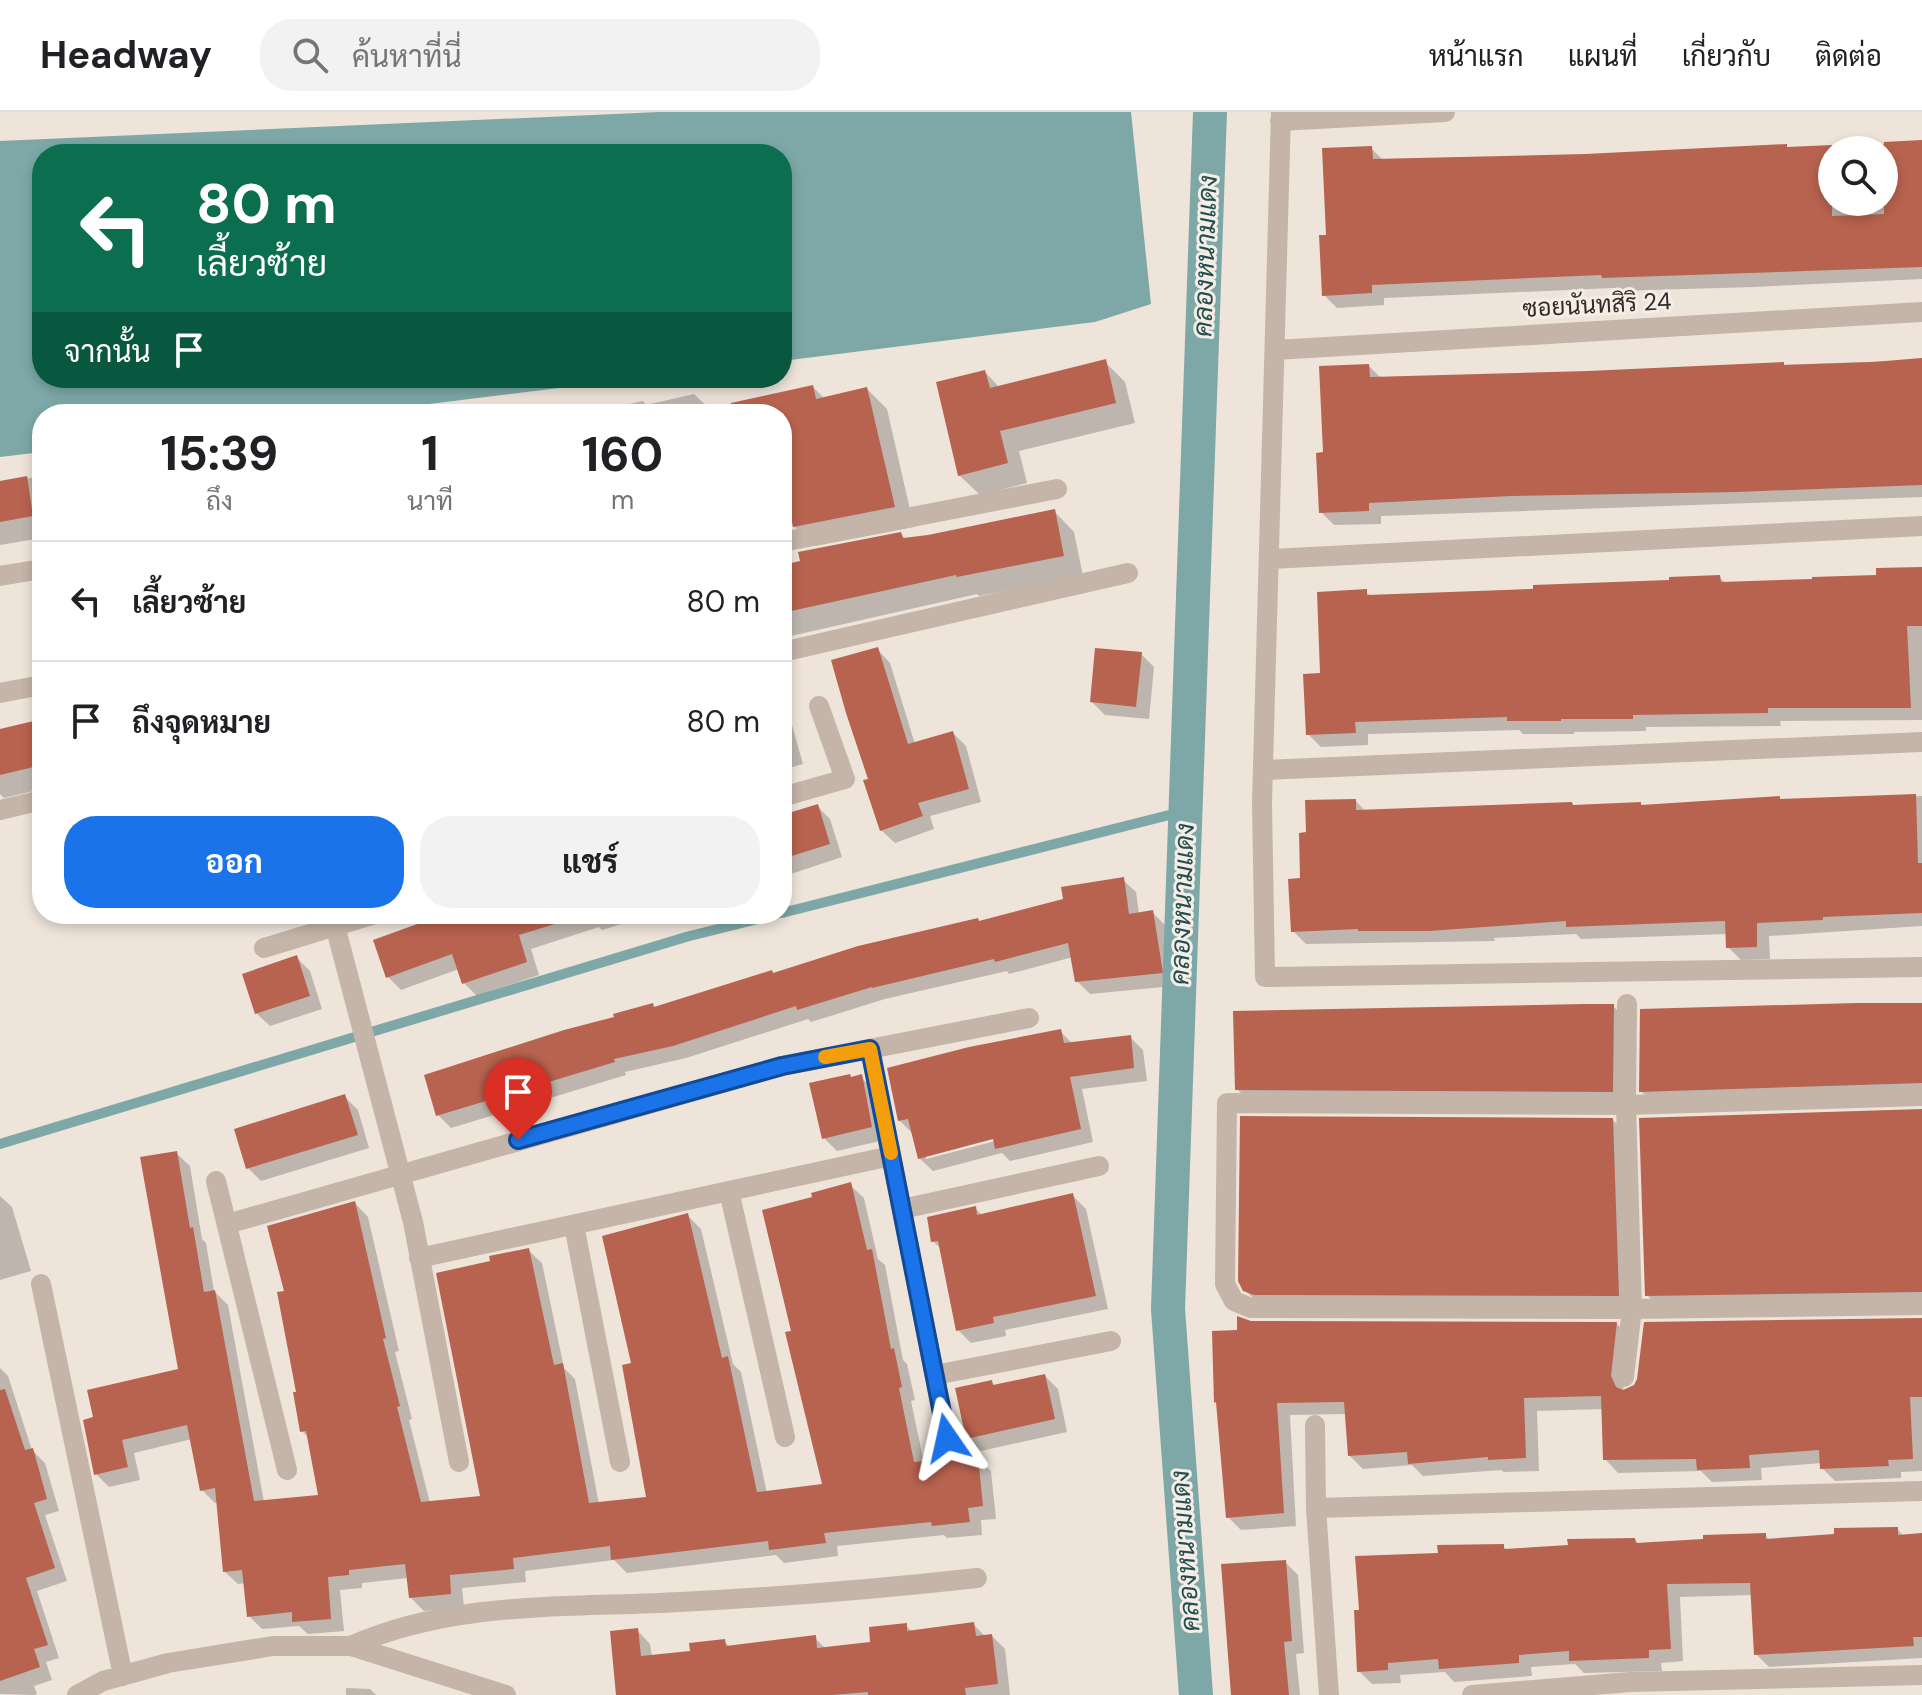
<!DOCTYPE html>
<html lang="th">
<meta charset="utf-8">
<style>
body{margin:0;font-family:"DM Sans",Sarabun,sans-serif;background:#f2f2f2;color:#202124;height:100vh;display:flex;flex-direction:column;font-size:30px;white-space:nowrap}
*{box-sizing:border-box;margin:0}
p{font-size:26px;color:#757577}
.icon{flex:none;width:44px;height:44px;fill:none;stroke:currentColor;stroke-width:2;stroke-linecap:round;stroke-linejoin:round}
.map{position:relative;flex:1;overflow:hidden}
.panel{position:absolute;left:32px;top:292px;width:760px;height:520px;display:flex;flex-direction:column;background:#fff;border-radius:32px;box-shadow:0 4px 12px #0003}
.panel>*{flex:none}
.top-card{position:absolute;left:32px;top:32px;width:760px;height:244px;border-radius:32px;box-shadow:0 4px 12px #0003;background:#0b6e4f;color:#fff;overflow:hidden}
.tools{position:absolute;left:1818px;top:24px;display:grid;gap:16px}
.tools a{display:grid;place-items:center;width:80px;height:80px;border-radius:50%;background:#fff;box-shadow:0 4px 12px #0003;font-size:40px}
.pin{position:absolute;display:grid;place-items:center;width:68px;height:68px;color:#fff;margin:-82px -34px;border-radius:50% 50% 50% 0;rotate:-45deg;box-shadow:0 0 8px #0007}
.pin .icon{rotate:45deg}
.me{position:absolute;width:88px;margin:-44px;rotate:349deg;stroke-linejoin:round;filter:drop-shadow(0 0 6px #0008)}
.turn{display:flex;align-items:center;gap:28px;height:168px;padding:0 32px;font-size:36px}
.turn .icon{width:104px;height:104px;stroke-width:2.5}
.turn b{display:block;font-size:56px;line-height:68px}
.then{display:flex;align-items:center;height:76px;padding:0 32px;background:#0003;gap:16px;font-size:30px}
.eta{display:flex;justify-content:space-evenly;align-items:center;height:136px;text-align:center}
.eta b{font-size:48px;font-weight:700;line-height:56px}
.primary-button{display:flex;gap:16px;margin-top:auto;padding:16px 32px}
.primary-button a{flex:1;height:92px;border-radius:32px;background:#1a73e8;color:#fff;font-size:32px;font-weight:700;line-height:92px;text-align:center}
.primary-button a+a{background:#f2f2f2;color:#202124}
ul{padding:0;list-style:none}
li{display:flex;align-items:center;gap:24px;height:120px;padding:0 32px;border-top:2px solid #e0e0e0}
li div{flex:1}
li b{display:block;font-size:30px}
li em{font-style:normal}
header{display:flex;align-items:center;gap:48px;box-sizing:border-box;height:112px;padding:0 40px;background:#fff;border-bottom:2px solid #e0e0e0}
header strong{font-size:38px}
nav{display:flex;gap:44px;margin-inline-start:auto;font-size:28px}
.search{width:560px;height:72px;background:#f2f2f2;display:flex;align-items:center;gap:20px;box-sizing:border-box;padding:0 28px;border-radius:32px;color:#757577;font-size:30px}
.map>svg:first-child{display:block}
.water{fill:#7da8a7}
.shadow{fill:#0003;fill-rule:evenodd}
.lines{fill:none;stroke-linecap:round;stroke-linejoin:round}
.stream{stroke:#7da8a7;stroke-width:10}
.canal{stroke:#7da8a7;stroke-width:34}
.building{fill:#b8634f}
.minor{stroke:#c5b4a8;stroke-width:20}
.route-casing{stroke:#114b97;stroke-width:20}
.route{stroke:#1a73e8;stroke-width:14}
.slow{stroke:#f59e0b;stroke-width:14}
.labels{text-anchor:middle;stroke-width:6;stroke-linejoin:round;paint-order:stroke}
.street-label{font-size:24px;fill:#322a27;stroke:#f6eee6}
.water-label{font-size:26px;font-style:italic;fill:#224e4f;stroke:#f6eee6}
</style>
<header>
<strong>Headway</strong>
<div class="search"><svg class="icon" aria-label="search" viewBox="0 0 24 24"><circle cx="10" cy="10" r="6"/><path d="M15 15l6 6"/></svg>ค้นหาที่นี่</div>
<nav><a>หน้าแรก</a><a>แผนที่</a><a>เกี่ยวกับ</a><a>ติดต่อ</a></nav>
</header>
<div class="map">
<svg width="1922" height="1583" viewBox="0 0 1922 1583">
<rect width="100%" height="100%" fill="#eee4da"/>
<!-- water -->
<path class="water" d="M 659,0 L 1131,0 L 1151,192 L 1095,210 L 782,249 L 782,42 L 42,42 L 42,266 L 641,266 L 348,302 L 42,302 L 42,340 L 0,345 L 0,29 Z"/>
<!-- shadow -->
<path class="shadow" d="M 1922,30 L 1922,167 L 1754,175 L 1617,179 L 1614,176 L 1384,186 L 1384,193 L 1337,196 L 1324,183 L 1328,125 L 1371,36 L 1384,49 L 1585,44 L 1786,34 L 1789,37 L 1877,34 L 1877,32 ZM 1832,38 L 1884,38 L 1884,90 L 1832,90 Z
M 1922,248 L 1922,385 L 1381,404 L 1381,412 L 1334,413 L 1321,400 L 1325,342 L 1369,254 L 1382,267 Z
M 1105,250 L 1125,270 L 1135,311 L 1019,339 L 1027,371 L 980,383 L 959,363 L 985,260 L 1000,276 Z
M 813,275 L 825,287 L 867,277 L 887,297 L 914,415 L 815,434 L 794,414 L 782,352 L 782,302 L 772,302 Z
M 694,282 L 715,302 L 604,302 L 603,298 L 643,289 L 646,293 Z
M 42,364 L 42,426 L 0,433 L 0,371 Z
M 1054,399 L 1074,420 L 1083,464 L 979,484 L 977,482 L 782,526 L 782,455 L 901,422 L 906,428 Z
M 1922,457 L 1922,608 L 1780,609 L 1781,614 L 1646,615 L 1646,619 L 1574,620 L 1574,622 L 1523,622 L 1519,618 L 1368,622 L 1368,633 L 1321,635 L 1308,622 L 1322,563 L 1366,480 L 1372,485 L 1671,470 L 1719,465 L 1726,472 L 1878,465 Z
M 877,537 L 890,551 L 915,632 L 953,621 L 966,634 L 981,690 L 930,704 L 934,717 L 895,731 L 881,718 L 871,668 Z
M 1141,542 L 1154,555 L 1149,607 L 1105,603 L 1092,590 Z
M 782,593 L 788,599 L 803,652 L 782,658 Z
M 42,609 L 42,677 L 4,686 L 0,682 L 0,619 Z
M 1922,684 L 1922,814 L 1769,824 L 1770,847 L 1741,848 L 1728,835 L 1728,822 L 1581,827 L 1576,822 L 1494,826 L 1495,829 L 1306,832 L 1293,819 L 1308,722 L 1356,689 L 1366,700 L 1641,692 L 1644,695 Z
M 817,694 L 830,707 L 842,745 L 782,765 L 782,706 Z
M 1123,768 L 1136,780 L 1139,802 L 1152,800 L 1165,813 L 1174,874 L 1090,882 L 1077,869 L 1073,845 L 1009,862 L 1007,859 L 885,887 L 811,910 L 808,907 L 686,946 L 625,960 L 626,963 L 451,1016 L 438,1003 L 653,894 L 656,897 L 774,863 L 1065,789 Z
M 231,802 L 273,802 L 274,805 L 242,812 Z
M 458,802 L 653,802 L 602,818 L 599,815 L 531,837 L 539,863 L 477,884 L 464,871 L 459,857 L 401,878 L 387,864 Z
M 297,846 L 310,859 L 322,897 L 270,914 L 256,901 Z
M 1922,893 L 1922,984 L 1654,992 L 1641,979 Z
M 1613,894 L 1626,907 L 1626,992 L 1250,990 L 1237,977 Z
M 1060,919 L 1073,932 L 1130,925 L 1143,938 L 1147,969 L 1082,977 L 1093,1030 L 1010,1049 L 1002,1041 L 933,1059 L 919,1046 L 913,1022 L 899,1008 ZM 1002,1023 L 1003,1027 L 926,1047 L 926,1042 Z
M 861,965 L 874,978 L 884,1028 L 837,1039 L 824,1026 L 852,967 Z
M 345,985 L 358,998 L 369,1036 L 261,1069 L 248,1056 Z
M 1922,999 L 1922,1193 L 1660,1196 L 1647,1183 Z
M 1613,1008 L 1626,1021 L 1631,1196 L 1259,1192 L 1245,1178 Z
M 176,1041 L 190,1054 L 202,1127 L 206,1131 L 214,1179 L 228,1193 L 264,1390 L 321,1385 L 309,1326 L 302,1319 L 286,1180 L 355,1091 L 368,1105 L 399,1239 L 395,1240 L 412,1307 L 409,1308 L 430,1391 L 483,1386 L 493,1151 L 528,1138 L 542,1151 L 564,1256 L 575,1267 L 599,1392 L 648,1386 L 633,1253 L 688,1104 L 701,1117 L 733,1252 L 741,1260 L 767,1381 L 824,1374 L 793,1220 L 814,1087 L 850,1073 L 864,1086 L 878,1147 L 885,1153 L 903,1248 L 907,1252 L 915,1288 L 911,1289 L 924,1351 L 978,1346 L 991,1359 L 996,1407 L 981,1408 L 982,1423 L 947,1426 L 944,1423 L 837,1434 L 838,1444 L 784,1451 L 776,1443 L 627,1461 L 614,1448 L 525,1459 L 526,1470 L 462,1476 L 464,1495 L 424,1499 L 410,1485 L 408,1466 L 362,1471 L 362,1476 L 340,1478 L 344,1519 L 308,1522 L 299,1514 L 262,1517 L 249,1504 L 246,1471 L 238,1472 L 224,1459 L 219,1391 L 215,1391 L 202,1378 L 192,1327 L 134,1341 L 140,1368 L 109,1375 L 96,1362 L 85,1309 L 181,1258 Z
M 0,1084 L 12,1095 L 31,1159 L 0,1168 Z
M 1073,1084 L 1086,1097 L 1108,1197 L 1005,1218 L 1006,1224 L 971,1231 L 958,1218 L 942,1138 L 933,1129 L 975,1096 L 983,1104 Z
M 1922,1207 L 1922,1359 L 1901,1360 L 1901,1366 L 1835,1369 L 1822,1356 L 1822,1351 L 1761,1356 L 1762,1368 L 1712,1370 L 1701,1359 L 1618,1361 L 1605,1347 L 1604,1297 L 1537,1299 L 1539,1359 L 1504,1360 L 1501,1358 L 1423,1364 L 1412,1353 L 1363,1357 L 1350,1344 L 1347,1302 L 1290,1303 L 1296,1414 L 1241,1418 L 1228,1405 L 1218,1292 L 1216,1290 L 1239,1220 L 1251,1211 L 1617,1212 L 1630,1225 L 1623,1280 Z
M 0,1256 L 8,1264 L 32,1338 L 45,1351 L 59,1399 L 45,1403 L 67,1469 L 37,1479 L 59,1546 L 46,1550 L 52,1568 L 34,1574 L 37,1582 L 34,1583 L 0,1582 Z
M 1045,1264 L 1058,1277 L 1067,1320 L 981,1339 L 968,1326 L 991,1270 L 996,1275 Z
M 1897,1417 L 1903,1423 L 1922,1422 L 1922,1546 L 1769,1555 L 1756,1542 L 1753,1483 L 1680,1485 L 1683,1549 L 1661,1551 L 1662,1559 L 1584,1561 L 1575,1552 L 1531,1555 L 1532,1564 L 1454,1570 L 1445,1560 L 1400,1563 L 1401,1571 L 1372,1572 L 1359,1559 L 1361,1500 L 1440,1443 L 1503,1434 L 1508,1439 L 1635,1428 L 1640,1433 L 1765,1423 L 1771,1429 Z
M 1285,1450 L 1298,1463 L 1304,1541 L 1296,1542 L 1300,1583 L 1232,1583 Z
M 973,1512 L 986,1525 L 992,1524 L 1005,1537 L 1010,1583 L 618,1583 L 637,1518 L 650,1532 L 652,1545 L 692,1541 L 724,1529 L 731,1536 L 815,1526 L 826,1537 L 872,1532 L 906,1514 L 913,1520 Z
M 346,1576 L 370,1577 L 376,1583 L 346,1583 Z"/>
<g class="lines">
<!-- stream -->
<path class="stream" d="M 782,801 L 1185,699
M 0,1032 L 686,825 L 777,802"/>
<!-- canal -->
<path class="canal" d="M 1196,1583 L 1168,1197 L 1210,0"/>
</g>
<!-- building -->
<path class="building" d="M 1922,28 L 1922,155 L 1602,166 L 1601,163 L 1372,173 L 1372,181 L 1322,184 L 1319,123 L 1326,123 L 1322,36 L 1372,34 L 1373,47 L 1585,42 L 1787,32 L 1787,35 L 1832,33 L 1832,104 L 1884,102 L 1884,30 Z
M 1922,246 L 1922,373 L 1737,380 L 1512,384 L 1369,391 L 1369,399 L 1319,401 L 1316,341 L 1323,340 L 1319,254 L 1369,252 L 1370,265 L 1588,259 L 1784,250 L 1784,253 L 1873,250 Z
M 1106,247 L 1116,291 L 1000,319 L 1008,351 L 958,364 L 936,270 L 985,258 L 990,276 Z
M 813,273 L 816,287 L 867,275 L 895,395 L 793,415 L 782,362 L 782,302 L 732,302 L 731,291 Z
M 27,364 L 33,404 L 0,410 L 0,369 Z
M 1055,397 L 1064,444 L 957,465 L 956,463 L 782,501 L 782,453 L 800,449 L 798,440 L 901,420 L 903,426 L 928,423 Z
M 1922,455 L 1922,514 L 1907,514 L 1911,596 L 1768,596 L 1768,601 L 1633,603 L 1633,607 L 1561,607 L 1561,609 L 1507,609 L 1507,605 L 1355,610 L 1356,621 L 1306,623 L 1303,562 L 1320,561 L 1317,480 L 1367,477 L 1367,483 L 1533,477 L 1533,473 L 1669,468 L 1669,465 L 1720,463 L 1721,470 L 1812,467 L 1812,465 L 1876,463 L 1876,456 Z
M 878,535 L 908,632 L 953,619 L 969,677 L 918,691 L 923,704 L 880,719 L 863,668 L 868,667 L 846,601 L 831,548 Z
M 1095,536 L 1142,540 L 1136,595 L 1090,590 Z
M 42,607 L 42,653 L 0,663 L 0,617 Z
M 1916,682 L 1918,751 L 1922,751 L 1922,801 L 1823,805 L 1823,808 L 1757,811 L 1757,835 L 1726,836 L 1725,809 L 1566,815 L 1566,809 L 1429,819 L 1358,819 L 1358,817 L 1291,820 L 1288,767 L 1300,766 L 1299,721 L 1306,720 L 1305,688 L 1356,687 L 1356,698 L 1572,690 L 1573,693 L 1641,690 L 1641,693 L 1780,684 L 1780,687 Z
M 818,692 L 830,732 L 782,747 L 782,703 Z
M 1124,765 L 1129,802 L 1153,798 L 1163,861 L 1075,870 L 1068,831 L 995,850 L 994,847 L 872,876 L 872,875 L 797,898 L 796,894 L 673,934 L 614,947 L 615,950 L 436,1004 L 424,963 L 564,918 L 614,905 L 613,902 L 653,891 L 654,895 L 772,858 L 773,861 L 858,834 L 978,806 L 979,809 L 1063,787 L 1061,775 Z
M 445,802 L 568,802 L 568,808 L 519,823 L 527,850 L 462,872 L 452,842 L 386,866 L 373,828 Z
M 297,843 L 310,884 L 255,902 L 242,862 Z
M 1856,891 L 1922,891 L 1922,971 L 1639,980 L 1640,897 Z
M 1584,892 L 1614,892 L 1613,980 L 1235,978 L 1233,899 Z
M 1061,917 L 1064,931 L 1131,923 L 1134,956 L 1070,965 L 1081,1017 L 995,1037 L 993,1027 L 918,1047 L 908,1007 L 898,1009 L 887,956 L 969,935 Z
M 850,962 L 851,965 L 862,962 L 872,1015 L 822,1027 L 809,971 Z
M 345,982 L 358,1023 L 246,1057 L 234,1017 Z
M 1922,997 L 1922,1180 L 1645,1184 L 1639,1006 Z
M 1240,1004 L 1613,1006 L 1619,1184 L 1254,1183 L 1243,1179 L 1238,1169 Z
M 177,1039 L 190,1116 L 193,1115 L 204,1180 L 215,1178 L 254,1389 L 318,1383 L 306,1319 L 300,1320 L 293,1280 L 296,1280 L 277,1180 L 284,1179 L 267,1114 L 355,1089 L 386,1226 L 383,1227 L 400,1294 L 397,1295 L 421,1390 L 480,1384 L 436,1161 L 490,1149 L 489,1144 L 529,1136 L 554,1253 L 563,1251 L 589,1391 L 646,1385 L 622,1253 L 631,1251 L 602,1124 L 688,1101 L 722,1246 L 728,1244 L 757,1380 L 822,1372 L 785,1220 L 791,1219 L 762,1098 L 812,1085 L 811,1081 L 851,1070 L 867,1138 L 872,1137 L 891,1237 L 894,1236 L 902,1275 L 899,1276 L 914,1350 L 978,1344 L 983,1394 L 968,1396 L 970,1410 L 932,1414 L 931,1410 L 824,1421 L 826,1431 L 769,1438 L 768,1429 L 611,1448 L 610,1434 L 513,1446 L 514,1457 L 450,1463 L 451,1482 L 409,1486 L 405,1452 L 349,1458 L 349,1463 L 328,1465 L 331,1507 L 292,1510 L 292,1500 L 247,1505 L 242,1458 L 223,1460 L 215,1376 L 200,1379 L 187,1313 L 122,1328 L 128,1355 L 94,1363 L 83,1308 L 93,1305 L 87,1278 L 178,1257 L 140,1045 Z
M 1073,1081 L 1096,1184 L 993,1205 L 994,1211 L 956,1219 L 938,1129 L 931,1130 L 927,1105 L 976,1094 L 977,1103 Z
M 1237,1204 L 1251,1209 L 1617,1210 L 1611,1264 L 1616,1275 L 1623,1278 L 1634,1273 L 1637,1267 L 1644,1210 L 1922,1206 L 1922,1285 L 1910,1285 L 1913,1347 L 1888,1348 L 1889,1354 L 1820,1357 L 1819,1338 L 1749,1343 L 1750,1356 L 1697,1358 L 1696,1347 L 1603,1348 L 1601,1284 L 1524,1286 L 1526,1346 L 1488,1348 L 1488,1345 L 1408,1352 L 1407,1340 L 1348,1344 L 1344,1290 L 1277,1291 L 1284,1401 L 1226,1406 L 1216,1290 L 1214,1291 L 1212,1219 L 1237,1218 Z
M 1045,1262 L 1055,1307 L 966,1327 L 955,1276 L 992,1268 L 993,1273 Z
M 5,1277 L 25,1338 L 33,1336 L 47,1387 L 34,1391 L 55,1456 L 26,1466 L 48,1533 L 34,1537 L 40,1555 L 0,1569 L 0,1278 Z
M 1898,1415 L 1898,1423 L 1922,1421 L 1922,1525 L 1913,1525 L 1914,1534 L 1754,1543 L 1750,1471 L 1667,1472 L 1671,1537 L 1649,1538 L 1649,1546 L 1569,1549 L 1569,1539 L 1519,1543 L 1519,1551 L 1439,1557 L 1438,1547 L 1388,1551 L 1388,1558 L 1357,1560 L 1354,1498 L 1359,1498 L 1355,1444 L 1438,1441 L 1437,1433 L 1504,1432 L 1504,1437 L 1568,1433 L 1567,1427 L 1635,1426 L 1636,1431 L 1703,1427 L 1703,1423 L 1766,1421 L 1766,1427 L 1834,1422 L 1834,1416 Z
M 1286,1448 L 1292,1529 L 1284,1530 L 1289,1583 L 1231,1583 L 1221,1452 Z
M 974,1510 L 976,1524 L 992,1522 L 998,1572 L 965,1576 L 966,1583 L 868,1583 L 868,1580 L 832,1583 L 616,1583 L 610,1519 L 638,1516 L 641,1544 L 690,1539 L 689,1531 L 725,1527 L 726,1534 L 816,1523 L 817,1536 L 870,1530 L 869,1515 L 907,1511 L 907,1519 Z"/>
<g class="lines">
<!-- minor -->
<path class="minor" d="M 1281,0 L 1262,691 L 1265,865 L 1922,855
M 1280,9 L 1445,0
M 1275,238 L 1922,200
M 782,430 L 1057,377
M 1270,447 L 1922,414
M 0,464 L 42,457
M 782,540 L 1128,461
M 0,581 L 42,573
M 1265,658 L 1922,630
M 782,685 L 845,667 L 819,594
M 0,698 L 42,688
M 332,802 L 413,1110 L 459,1350
M 264,836 L 375,802
M 870,937 L 947,1326
M 1922,984 L 1626,993 L 1227,991 L 1225,1172 L 1234,1189 L 1251,1196 L 1632,1197 L 1922,1193
M 216,1069 L 287,1358
M 729,1079 L 785,1325
M 902,1097 L 1099,1054
M 227,1112 L 782,954 L 1029,906
M 574,1113 L 620,1350
M 419,1146 L 891,1044
M 41,1172 L 123,1564
M 935,1263 L 1111,1229
M 1624,1265 L 1632,1197 L 1626,993 L 1627,892
M 1315,1313 L 1316,1396 L 1329,1583
M 1316,1396 L 1922,1379
M 351,1534 C 454,1488 570,1496 680,1490 C 779,1485 878,1477 977,1466
M 77,1583 L 103,1569 L 168,1551 L 273,1534 L 351,1534 L 506,1583
M 1472,1583 L 1630,1570 L 1922,1563"/>
</g>
<g class="lines">
<defs>
<path id="route" d="M 518,1028 L 782,954 L 870,937 L 947,1326"/>
</defs>
<!-- route casing -->
<use href="#route" class="route-casing"/>
<!-- route -->
<use href="#route" class="route"/>
<!-- slow -->
<path class="slow" d="M 825,945 L 870,937 L 891,1041"/>
</g>
<g class="labels">
<!-- street labels -->
<g class="street-label">
<text transform="translate(1597 193) rotate(-3)" y="8">ซอยนันทสิริ 24</text>
</g>
<!-- water labels -->
<g class="water-label">
<text transform="translate(1205 144) rotate(-88)" y="9">คลองหนามแดง</text>
<text transform="translate(1182 792) rotate(-88)" y="9">คลองหนามแดง</text>
<text transform="translate(1185 1439) rotate(-94)" y="9">คลองหนามแดง</text>
</g>
</g>
</svg>
<div class="tools">
<a><svg class="icon" aria-label="search" viewBox="0 0 24 24"><circle cx="10" cy="10" r="6"/><path d="M15 15l6 6"/></svg></a>
</div>
<div class="pin" style="left:518px;top:1028px;background:#d93025"><svg class="icon" aria-label="arrive" viewBox="0 0 24 24"><path d="M6 21V4h12l-3 4 3 4H6"/></svg></div>
<svg class="me" style="left:947px;top:1326px" viewBox="-20 -20 40 40"><path d="M0-17L14 15 0 8-14 15z" fill="#1a73e8" stroke="#fff" stroke-width="4"/></svg>
<div class="top-card">
<div class="turn"><svg class="icon" aria-label="left" viewBox="0 0 24 24"><path d="M17 20v-9H6M10 6l-5 5 5 5"/></svg><div><b>80 m</b>เลี้ยวซ้าย</div></div>
<div class="then">จากนั้น<svg class="icon" aria-label="arrive" viewBox="0 0 24 24"><path d="M6 21V4h12l-3 4 3 4H6"/></svg></div>
</div>
<section class="panel">
<div class="eta">
<div><b>15:39</b><p>ถึง</p></div>
<div><b>1</b><p>นาที</p></div>
<div><b>160</b><p>m</p></div>
</div>
<ul>
<li><svg class="icon" aria-label="left" viewBox="0 0 24 24"><path d="M17 20v-9H6M10 6l-5 5 5 5"/></svg><div><b>เลี้ยวซ้าย</b></div><em>80 m</em></li>
<li><svg class="icon" aria-label="arrive" viewBox="0 0 24 24"><path d="M6 21V4h12l-3 4 3 4H6"/></svg><div><b>ถึงจุดหมาย</b></div><em>80 m</em></li>
</ul>
<div class="primary-button"><a>ออก</a><a>แชร์</a></div>
</section>
</div>
